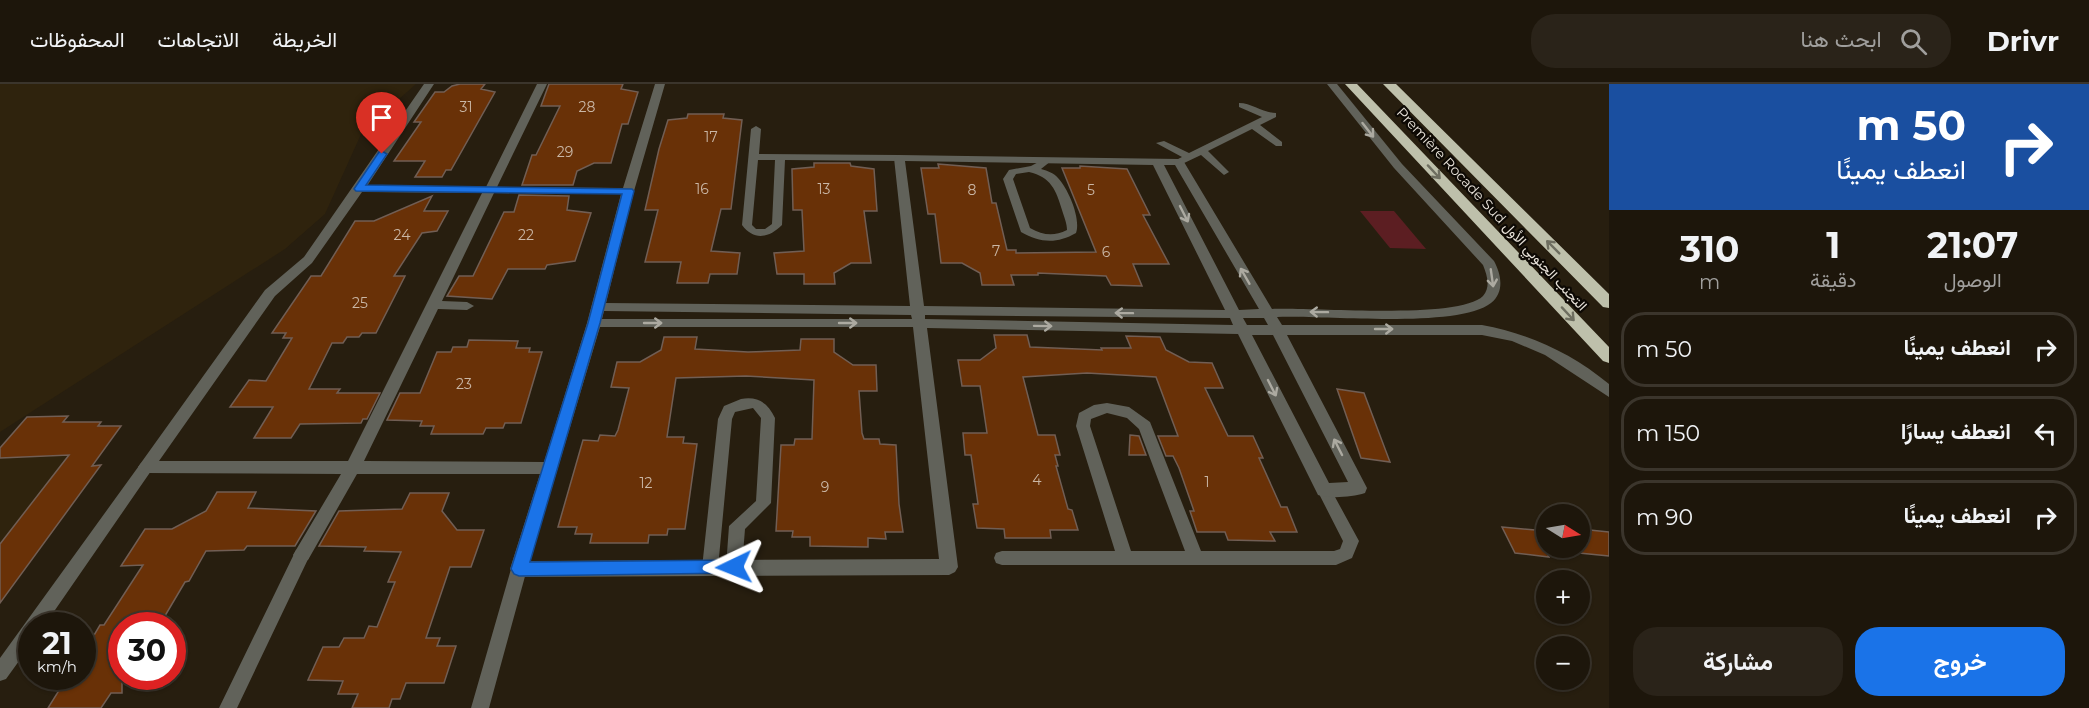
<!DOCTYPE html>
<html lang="ar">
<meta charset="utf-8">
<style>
body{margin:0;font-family:Montserrat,Vazirmatn,sans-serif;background:#2a2319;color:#f1f3f6;direction:rtl;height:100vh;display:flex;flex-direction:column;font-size:22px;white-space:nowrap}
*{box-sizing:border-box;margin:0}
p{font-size:20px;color:#a09f9d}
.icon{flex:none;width:33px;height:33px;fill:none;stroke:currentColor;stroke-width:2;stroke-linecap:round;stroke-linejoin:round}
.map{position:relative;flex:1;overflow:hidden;direction:ltr}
.sheet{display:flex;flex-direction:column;background:#1d160b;width:480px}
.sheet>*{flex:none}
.top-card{background:#1a4fa0;color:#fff;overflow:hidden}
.needle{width:39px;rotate:101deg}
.buttons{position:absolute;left:1536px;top:420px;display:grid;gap:12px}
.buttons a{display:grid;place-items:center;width:54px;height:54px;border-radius:50%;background:#1d160b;box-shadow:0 2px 4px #0004,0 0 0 2px #3b352c;font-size:30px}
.speed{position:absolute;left:18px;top:528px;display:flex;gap:12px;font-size:30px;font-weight:700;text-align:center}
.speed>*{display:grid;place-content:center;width:78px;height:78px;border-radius:50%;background:#1d160b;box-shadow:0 2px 4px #0004,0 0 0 2px #3b352c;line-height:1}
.speed small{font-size:15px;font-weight:400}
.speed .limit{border:9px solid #d22;background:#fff;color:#111}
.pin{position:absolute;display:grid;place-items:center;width:51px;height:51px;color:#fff;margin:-62px -26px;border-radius:50% 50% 50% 0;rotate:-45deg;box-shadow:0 0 6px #0007}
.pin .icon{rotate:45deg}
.me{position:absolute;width:66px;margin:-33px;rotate:268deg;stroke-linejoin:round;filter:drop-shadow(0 0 4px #0008)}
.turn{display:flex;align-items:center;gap:21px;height:126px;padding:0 24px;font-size:27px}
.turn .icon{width:78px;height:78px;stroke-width:2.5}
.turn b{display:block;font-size:42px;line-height:51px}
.eta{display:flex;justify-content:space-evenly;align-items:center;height:102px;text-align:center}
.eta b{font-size:36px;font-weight:700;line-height:42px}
.cta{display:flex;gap:12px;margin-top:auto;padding:12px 24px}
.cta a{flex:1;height:69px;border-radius:24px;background:#1a73e8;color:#fff;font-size:24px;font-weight:700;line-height:69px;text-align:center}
.cta a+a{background:#2a2319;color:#f1f3f6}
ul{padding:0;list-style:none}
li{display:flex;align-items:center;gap:18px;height:75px;margin:0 12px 9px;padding:0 12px;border:3px solid #3b352c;border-radius:24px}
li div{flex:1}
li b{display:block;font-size:22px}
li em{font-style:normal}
header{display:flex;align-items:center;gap:36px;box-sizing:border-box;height:84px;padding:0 30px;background:#1d160b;border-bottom:2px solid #3b352c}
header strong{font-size:28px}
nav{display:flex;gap:33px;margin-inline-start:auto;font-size:21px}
.search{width:420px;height:54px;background:#2a2319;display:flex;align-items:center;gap:15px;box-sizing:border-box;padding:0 21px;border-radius:24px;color:#a09f9d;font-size:22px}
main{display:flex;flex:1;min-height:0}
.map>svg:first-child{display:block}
.built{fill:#2f230d}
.green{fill:#5c1e22}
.building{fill:#693107;stroke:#715e54;stroke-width:1.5}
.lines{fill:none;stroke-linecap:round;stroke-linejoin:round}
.lane{fill:#61625a;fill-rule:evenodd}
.street{fill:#61625a;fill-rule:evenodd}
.highway{fill:#bec0ab;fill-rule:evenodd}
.oneway{stroke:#acaaa1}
.oneway2{stroke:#6e6e60}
.route{fill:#1a73e8;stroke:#114b97;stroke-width:1.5}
.labels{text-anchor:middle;stroke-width:4.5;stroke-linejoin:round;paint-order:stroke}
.number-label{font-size:14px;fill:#cab7a6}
.far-street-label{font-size:14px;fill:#eae4db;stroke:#0d0904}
</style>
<header>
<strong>Drivr</strong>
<div class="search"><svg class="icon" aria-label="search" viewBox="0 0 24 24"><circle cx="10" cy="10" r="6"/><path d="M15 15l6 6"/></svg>ابحث هنا</div>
<nav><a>الخريطة</a><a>الاتجاهات</a><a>المحفوظات</a></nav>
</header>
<main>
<section class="sheet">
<div class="top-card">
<div class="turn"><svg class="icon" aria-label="right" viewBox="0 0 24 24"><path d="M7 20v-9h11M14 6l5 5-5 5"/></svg><div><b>50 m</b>انعطف يمينًا</div></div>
</div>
<div class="eta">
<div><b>21:07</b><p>الوصول</p></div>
<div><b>1</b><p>دقيقة</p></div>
<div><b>310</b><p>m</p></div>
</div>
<ul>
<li><svg class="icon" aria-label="right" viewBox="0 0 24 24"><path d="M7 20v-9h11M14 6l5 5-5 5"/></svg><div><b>انعطف يمينًا</b></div><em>50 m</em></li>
<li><svg class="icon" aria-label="left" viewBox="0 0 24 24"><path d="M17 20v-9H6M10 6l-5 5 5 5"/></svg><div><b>انعطف يسارًا</b></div><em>150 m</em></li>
<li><svg class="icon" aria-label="right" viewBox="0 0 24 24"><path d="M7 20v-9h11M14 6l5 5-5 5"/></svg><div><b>انعطف يمينًا</b></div><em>90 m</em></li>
</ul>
<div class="cta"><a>خروج</a><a>مشاركة</a></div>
</section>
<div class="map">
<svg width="1609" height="624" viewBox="0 0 1609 624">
<rect width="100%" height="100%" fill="#271e0f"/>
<!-- built -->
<path class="built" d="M 0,0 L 416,0 L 362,48 L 325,130 L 285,165 L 0,348 Z
M 68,332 L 64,338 L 101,338 L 99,342 L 121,342 L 92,381 L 101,381 L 0,519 L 0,369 L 9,357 L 6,357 L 27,333 Z"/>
<!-- green -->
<path class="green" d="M 1360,127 L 1394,127 L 1426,165 L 1390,164 Z"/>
<!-- building -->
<path class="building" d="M 460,0 L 485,0 L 481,5 L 495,8 L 451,86 L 446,86 L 442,93 L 415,93 L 425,77 L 394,77 L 421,38 L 414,38 L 435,8 L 444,8 L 452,2 Z
M 549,0 L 623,0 L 621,5 L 638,8 L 628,40 L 622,40 L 611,79 L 594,79 L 577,87 L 573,101 L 522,101 L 532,71 L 536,71 L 560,22 L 541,22 Z
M 688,30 L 724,30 L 723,34 L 742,36 L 731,125 L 721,125 L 711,167 L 740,169 L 737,190 L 710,190 L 708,199 L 677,199 L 681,178 L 645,178 L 658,126 L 645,126 L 659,65 L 668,36 L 687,34 Z
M 814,79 L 850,79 L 851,82 L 874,85 L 877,127 L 864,127 L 871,179 L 851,179 L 834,189 L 835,200 L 804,200 L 804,190 L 777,190 L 774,169 L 804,167 L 802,126 L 793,126 L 792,85 L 814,83 Z
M 938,80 L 986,84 L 992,119 L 996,119 L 1007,166 L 1016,166 L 1016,169 L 1096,168 L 1062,84 L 1080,84 L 1080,82 L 1127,85 L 1150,131 L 1143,131 L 1169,180 L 1133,180 L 1142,202 L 1111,201 L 1106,192 L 1038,189 L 1038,191 L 1011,191 L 1014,201 L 982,201 L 980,189 L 962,179 L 941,179 L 935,130 L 928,130 L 921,84 L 939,84 Z
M 519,111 L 569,112 L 567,126 L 591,129 L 575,177 L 547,181 L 545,185 L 508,185 L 492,215 L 447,212 L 459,192 L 473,192 L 504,128 L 514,128 Z
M 432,112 L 424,127 L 448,127 L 437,147 L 422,149 L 394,192 L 405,192 L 376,249 L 362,249 L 359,253 L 347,253 L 343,259 L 332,259 L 309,305 L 340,305 L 337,309 L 380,309 L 367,335 L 363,335 L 361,339 L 300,340 L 291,354 L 254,354 L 273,323 L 230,323 L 249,296 L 266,297 L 292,254 L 283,254 L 286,249 L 272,249 L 311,192 L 321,192 L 355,137 L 374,137 Z
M 994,251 L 1027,251 L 1030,263 L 1102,266 L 1101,264 L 1131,264 L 1126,252 L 1160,253 L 1166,266 L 1189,278 L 1212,279 L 1223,304 L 1205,304 L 1228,352 L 1253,352 L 1263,374 L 1259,374 L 1281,423 L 1287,423 L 1297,448 L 1270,448 L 1275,457 L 1228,456 L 1225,448 L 1197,448 L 1190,427 L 1194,427 L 1179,384 L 1173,372 L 1166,372 L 1158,352 L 1178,352 L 1156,293 L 1087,289 L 1023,293 L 1038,351 L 1055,351 L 1060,371 L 1055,371 L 1058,382 L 1056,382 L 1068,425 L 1072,426 L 1078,446 L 1050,446 L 1051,454 L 1005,454 L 1004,445 L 977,444 L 973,420 L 978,420 L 971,371 L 965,371 L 963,349 L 987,349 L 980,302 L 962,302 L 958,276 L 980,276 L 996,264 Z
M 664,253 L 697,253 L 695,265 L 748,268 L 800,266 L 801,255 L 834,255 L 834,268 L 853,281 L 876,281 L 877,307 L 859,307 L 862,349 L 864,355 L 879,355 L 880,360 L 896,361 L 899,420 L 903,448 L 885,448 L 886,455 L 868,454 L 868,463 L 810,462 L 810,453 L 792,453 L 793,447 L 776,447 L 781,361 L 794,361 L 795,355 L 812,355 L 814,296 L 746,292 L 676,294 L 667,353 L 684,353 L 683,359 L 697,360 L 685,445 L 668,445 L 667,451 L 649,451 L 648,459 L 590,459 L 592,450 L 575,450 L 577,443 L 558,443 L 583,356 L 598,357 L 600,351 L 615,352 L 618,346 L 629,304 L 611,303 L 617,278 L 640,278 L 661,266 Z
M 469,256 L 518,257 L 516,264 L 530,264 L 529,268 L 542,268 L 521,339 L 505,339 L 503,344 L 486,344 L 483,350 L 431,350 L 434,342 L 420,342 L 422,337 L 387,336 L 400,309 L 420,309 L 437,268 L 451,268 L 453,263 L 467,263 Z
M 1337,305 L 1364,309 L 1390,378 L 1361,374 Z
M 68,332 L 63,338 L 101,338 L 98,342 L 121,342 L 92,382 L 101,381 L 0,519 L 0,460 L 69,371 L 0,374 L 0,364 L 27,333 Z
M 1130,351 L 1139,352 L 1146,371 L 1129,371 Z
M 217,408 L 256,408 L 248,424 L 316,427 L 295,462 L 247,462 L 244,466 L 206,467 L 189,497 L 185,498 L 159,542 L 122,542 L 122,609 L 111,609 L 101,624 L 48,624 L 68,592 L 82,592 L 82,552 L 93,553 L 100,541 L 104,541 L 143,481 L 121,482 L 145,445 L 172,445 L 206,427 Z
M 410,409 L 449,409 L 442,427 L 457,446 L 484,446 L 471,483 L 450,483 L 426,554 L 440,554 L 437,562 L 456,562 L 444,599 L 406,599 L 400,615 L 392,615 L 389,624 L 352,624 L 358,610 L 338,610 L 343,597 L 308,596 L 323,563 L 339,563 L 344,554 L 364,554 L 369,542 L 377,543 L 395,498 L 388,498 L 401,468 L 364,467 L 366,463 L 319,462 L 339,427 L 402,425 Z
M 1502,443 L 1535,446 L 1549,473 L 1515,469 Z
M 1580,445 L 1609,448 L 1609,472 L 1559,467 L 1557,464 L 1580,464 Z"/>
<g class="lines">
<!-- lane -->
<path class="lane" d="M 1239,19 C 1252,19 1263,29 1276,29 L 1276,33 L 1260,41 L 1282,58 L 1282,62 L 1276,62 L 1252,45 L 1208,67 L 1229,88 L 1224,91 L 1201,71 L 1182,80 L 1176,80 L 1176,76 L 1182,73 L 1156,59 L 1164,57 L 1189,69 L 1262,33 L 1239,23 Z
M 756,42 L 761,45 L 759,70 L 899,71 L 904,74 L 899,77 L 785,76 L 782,141 C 769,154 754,157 742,141 L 751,45 ZM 758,76 L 775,76 L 772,140 L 765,145 L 756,145 L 752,141 Z
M 1046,74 L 1051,77 L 1041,85 C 1048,87 1054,89 1058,94 C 1069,106 1081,135 1076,149 C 1057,160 1040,159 1021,148 L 1003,95 L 1009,86 L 1031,82 ZM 1029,88 C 1051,93 1056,106 1062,126 C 1064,133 1067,139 1067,146 C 1053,153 1043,151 1030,144 L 1013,95 L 1016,90 Z
M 741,315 C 758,312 768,319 775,334 L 771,419 L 745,445 L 742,483 L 740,488 L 734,490 L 728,488 L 726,483 L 729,442 L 756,417 L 761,334 L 753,324 L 735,328 L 732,335 L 718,484 L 716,489 L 710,491 L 704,489 L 702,484 L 718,335 L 724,322 Z
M 1107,319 L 1129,323 L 1150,338 L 1201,467 L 1334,467 L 1340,465 L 1343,457 L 1317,406 L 1319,402 L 1324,400 L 1329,402 L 1359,457 L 1352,474 L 1336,481 L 1002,481 L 996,479 L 994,474 L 996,469 L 1002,467 L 1115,467 L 1076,342 L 1079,329 L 1094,321 ZM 1107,329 L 1127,334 L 1139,345 L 1185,467 L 1131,467 L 1090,342 L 1091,335 Z
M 146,377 L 151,379 L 153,383 L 151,387 L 44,542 L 32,542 L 32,559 L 6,595 L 0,597 L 0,574 L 141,379 Z
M 302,464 L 308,466 L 310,471 L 237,624 L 219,624 L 296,466 Z
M 519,478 L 525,480 L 527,485 L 489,624 L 471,624 L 511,485 L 513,480 Z"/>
<!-- street -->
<path class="street" d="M 424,0 L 434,0 L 367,102 L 486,103 L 537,0 L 547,0 L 497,103 L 623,104 L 655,0 L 665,0 L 634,107 L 606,219 L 910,222 L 894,74 L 899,71 L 1179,75 L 1184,78 L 1272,225 C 1312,223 1459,236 1483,212 C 1491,203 1487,191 1483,181 L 1394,84 L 1327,0 L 1337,0 L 1402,80 L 1494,177 C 1501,190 1505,208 1491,219 C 1458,245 1323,231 1277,233 L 1282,241 L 1482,241 C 1530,250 1571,269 1609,300 L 1609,313 L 1545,271 L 1512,257 L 1482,251 L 1287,251 L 1367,404 L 1365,409 C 1352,413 1331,415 1318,411 L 1238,250 L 927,244 L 958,483 L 955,488 L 949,491 L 519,493 L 513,490 L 510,485 L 540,390 L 357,390 L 308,476 L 302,478 L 296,476 L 293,471 L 341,390 L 146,389 L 140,387 L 138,383 L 265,206 L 304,173 ZM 905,77 L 1153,81 L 1225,226 L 924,222 ZM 1164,81 L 1175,81 L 1259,225 L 1239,226 ZM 362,108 L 482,109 L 348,377 L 159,377 L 275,212 L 312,179 ZM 494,109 L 621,110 L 587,239 L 544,378 L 364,377 L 438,225 L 467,226 L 474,222 L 467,218 L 442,217 ZM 604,227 L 911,231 L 912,235 L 602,235 ZM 925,231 L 1230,234 L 1233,241 L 925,235 ZM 1243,234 L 1264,234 L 1268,241 L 1247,241 ZM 600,243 L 913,243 L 939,475 L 530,477 ZM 1252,251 L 1273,251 L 1348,398 L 1329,399 Z"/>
<!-- highway -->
<path class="highway" d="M 1345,0 L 1357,0 L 1609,263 L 1609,279 L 1603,277 Z
M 1383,0 L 1396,0 L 1609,210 L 1609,224 L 1603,223 Z"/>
</g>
<!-- one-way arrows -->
<defs><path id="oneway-shaft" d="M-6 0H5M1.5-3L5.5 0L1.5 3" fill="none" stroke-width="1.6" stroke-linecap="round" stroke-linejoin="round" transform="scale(1.5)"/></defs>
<g class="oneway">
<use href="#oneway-shaft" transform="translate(1368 46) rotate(52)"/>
<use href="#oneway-shaft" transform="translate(1184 130) rotate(63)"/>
<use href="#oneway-shaft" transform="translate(1245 192) rotate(-120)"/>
<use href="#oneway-shaft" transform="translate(1492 194) rotate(82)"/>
<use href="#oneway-shaft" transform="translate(1319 228) rotate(-179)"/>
<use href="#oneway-shaft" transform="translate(1124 229) rotate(-179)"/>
<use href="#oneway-shaft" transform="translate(653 239)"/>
<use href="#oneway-shaft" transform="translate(848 239)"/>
<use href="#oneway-shaft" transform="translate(1043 242) rotate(1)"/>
<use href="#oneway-shaft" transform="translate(1384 245)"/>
<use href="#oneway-shaft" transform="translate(1272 304) rotate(63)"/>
<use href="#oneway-shaft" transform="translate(1338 363) rotate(-117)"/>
</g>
<g class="oneway2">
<use href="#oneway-shaft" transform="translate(1434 88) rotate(47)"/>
<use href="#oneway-shaft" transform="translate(1553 163) rotate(-135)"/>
<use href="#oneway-shaft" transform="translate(1568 230) rotate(47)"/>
</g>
<!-- route -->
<path class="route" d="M 382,67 L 387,70 L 366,101 L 632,105 L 634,107 L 600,239 L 530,478 L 734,476 L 740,478 L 742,483 L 740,487 L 734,489 L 519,492 L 514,490 L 511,485 L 588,239 L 622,110 L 356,107 L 354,105 L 379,68 Z"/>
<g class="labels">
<!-- number labels -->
<g class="number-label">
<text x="466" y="28">31</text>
<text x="587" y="28">28</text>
<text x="711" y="58">17</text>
<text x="565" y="73">29</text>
<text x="702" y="110">16</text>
<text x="824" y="110">13</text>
<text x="972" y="111">8</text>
<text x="1091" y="111">5</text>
<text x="402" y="156">24</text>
<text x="526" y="156">22</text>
<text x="996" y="172">7</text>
<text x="1106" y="173">6</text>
<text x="360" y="224">25</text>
<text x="464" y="305">23</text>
<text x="1037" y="401">4</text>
<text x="1207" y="403">1</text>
<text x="646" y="404">12</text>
<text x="825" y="408">9</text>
</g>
<!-- far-street labels -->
<g class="far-street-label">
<text transform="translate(1492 125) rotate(47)" y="5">Première Rocade Sud التجنب الجنوبي الأول</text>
</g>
</g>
</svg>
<div class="buttons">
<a><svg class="needle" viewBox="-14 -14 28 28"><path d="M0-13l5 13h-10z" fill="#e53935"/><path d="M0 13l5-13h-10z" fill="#a09f9d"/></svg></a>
<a>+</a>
<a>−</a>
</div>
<div class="speed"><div>21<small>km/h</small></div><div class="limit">30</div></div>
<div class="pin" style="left:382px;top:70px;background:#d93025"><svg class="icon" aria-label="arrive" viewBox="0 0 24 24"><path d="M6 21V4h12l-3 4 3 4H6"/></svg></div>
<svg class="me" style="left:734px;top:483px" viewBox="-20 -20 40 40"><path d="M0-17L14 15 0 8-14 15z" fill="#1a73e8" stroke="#fff" stroke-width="4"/></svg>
</div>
</main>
